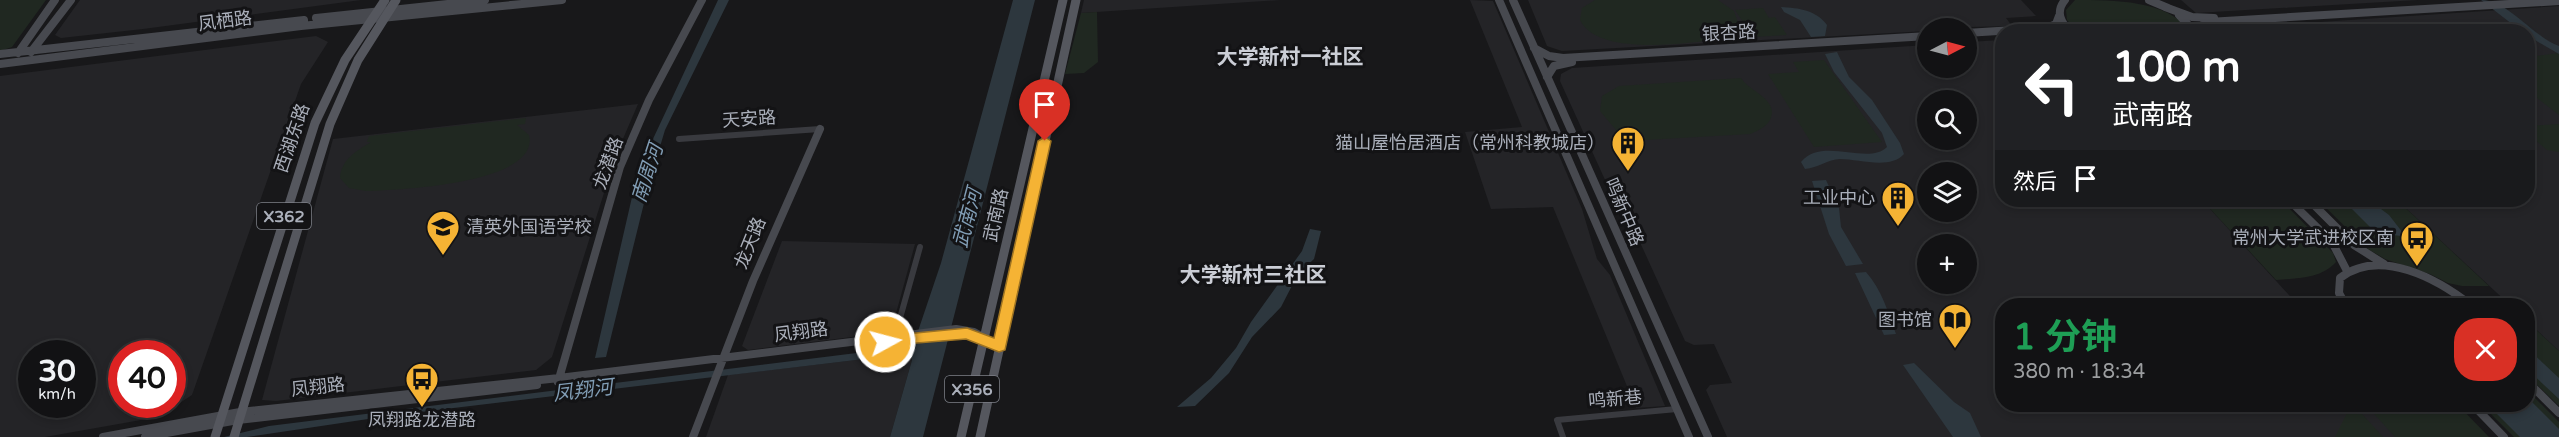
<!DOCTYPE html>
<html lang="zh">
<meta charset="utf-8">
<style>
body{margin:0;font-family:"Varela Round","Noto Sans SC",sans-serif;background:#1f2022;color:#f1f3f6;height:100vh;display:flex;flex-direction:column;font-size:22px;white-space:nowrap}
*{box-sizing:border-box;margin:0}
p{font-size:20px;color:#9c9ea0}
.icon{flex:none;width:33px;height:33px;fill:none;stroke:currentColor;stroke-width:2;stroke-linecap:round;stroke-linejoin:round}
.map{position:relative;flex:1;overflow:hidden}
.drawer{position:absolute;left:1995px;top:298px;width:540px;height:114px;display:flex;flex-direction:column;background:#121214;border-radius:24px;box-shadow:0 3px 9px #0003,0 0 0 2px #313234}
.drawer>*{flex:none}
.hud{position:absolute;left:1995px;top:24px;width:540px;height:183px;border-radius:24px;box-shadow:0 3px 9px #0003,0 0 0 2px #313234;background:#202124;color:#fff;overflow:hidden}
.needle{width:39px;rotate:84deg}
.buttons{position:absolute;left:1917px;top:18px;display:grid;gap:12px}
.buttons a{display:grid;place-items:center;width:60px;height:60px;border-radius:50%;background:#121214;box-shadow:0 3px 9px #0003,0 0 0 2px #313234;font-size:30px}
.speed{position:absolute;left:18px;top:340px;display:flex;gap:12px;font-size:30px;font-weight:700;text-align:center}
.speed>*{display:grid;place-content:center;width:78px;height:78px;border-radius:50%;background:#121214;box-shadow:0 3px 9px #0003,0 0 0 2px #313234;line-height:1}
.speed small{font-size:15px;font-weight:400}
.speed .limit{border:9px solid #d22;background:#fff;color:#111}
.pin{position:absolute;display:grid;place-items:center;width:51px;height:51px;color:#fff;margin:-62px -26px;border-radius:50% 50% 50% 0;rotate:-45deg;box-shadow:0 0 6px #0007}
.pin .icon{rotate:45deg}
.me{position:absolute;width:66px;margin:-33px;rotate:83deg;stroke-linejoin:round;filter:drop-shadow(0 0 4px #0008)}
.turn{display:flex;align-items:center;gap:21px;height:126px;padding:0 18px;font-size:27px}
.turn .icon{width:78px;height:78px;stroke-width:2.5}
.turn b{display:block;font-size:42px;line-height:51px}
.then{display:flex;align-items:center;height:57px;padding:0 18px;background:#0003;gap:12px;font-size:22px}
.round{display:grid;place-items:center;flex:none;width:63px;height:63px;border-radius:24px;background:#1f2022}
.headline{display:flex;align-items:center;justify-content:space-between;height:102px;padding:0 18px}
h1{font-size:36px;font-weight:700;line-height:45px;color:#1e9e55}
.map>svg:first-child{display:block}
.built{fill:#242427;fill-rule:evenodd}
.green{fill:#202821}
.water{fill:#2d373e}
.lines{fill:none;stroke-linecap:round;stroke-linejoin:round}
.street{stroke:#393a3f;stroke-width:6}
.secondary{stroke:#47494f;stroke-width:8}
.primary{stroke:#55575e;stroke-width:9}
.route{fill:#f5b334;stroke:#9f7422;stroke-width:1.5}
.labels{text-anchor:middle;stroke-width:6;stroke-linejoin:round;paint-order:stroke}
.shield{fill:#131315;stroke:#7d8088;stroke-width:1.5}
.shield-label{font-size:16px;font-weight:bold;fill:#aaafba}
.street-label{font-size:18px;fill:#aaafba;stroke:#131315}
.poi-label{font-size:18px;fill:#aaafba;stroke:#131315;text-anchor:end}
.water-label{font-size:20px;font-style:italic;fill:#819db5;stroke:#131315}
.quarter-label{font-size:21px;font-weight:bold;fill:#cbced6;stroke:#131315}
</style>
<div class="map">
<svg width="2559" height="437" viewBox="0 0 2559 437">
<rect width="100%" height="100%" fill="#18181a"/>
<!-- built -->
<path class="built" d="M 80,0 L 361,0 L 143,29 L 61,38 L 55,35 Z
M 1084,0 L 1280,0 L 1081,13 Z
M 1470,0 L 1493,1 L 1582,209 L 1597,259 L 1610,275 L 1665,406 L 1636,408 L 1553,207 L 1491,209 L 1465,132 L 1522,127 Z
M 1528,0 L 2021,0 L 2036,16 L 2006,18 L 2012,26 L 1928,28 L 1927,31 L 1562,51 L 1547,46 Z
M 2181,0 L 2418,0 L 2196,13 Z
M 2559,6 L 2559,351 L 2528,322 L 2528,306 L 2511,306 L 2397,200 L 2528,200 L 2528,32 L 2219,32 L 2216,29 Z
M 316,36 L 328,42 L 301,84 L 192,395 L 158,417 L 45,437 L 0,437 L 0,76 ZM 32,354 L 82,354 L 82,405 L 32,405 ZM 122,354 L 172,354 L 172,405 L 122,405 Z
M 2002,40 L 2002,200 L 2202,200 L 2299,306 L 2002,306 L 2002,405 L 2390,405 L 2419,437 L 1727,437 L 1706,390 L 1710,385 L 1732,383 L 1714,344 L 1694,345 L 1685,341 L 1618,194 L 1606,182 L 1560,81 L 1561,74 L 1572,68 L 1927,45 L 1928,68 L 1966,68 L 1967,42 ZM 1928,100 L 1966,100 L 1966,140 L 1928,140 ZM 1928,172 L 1966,172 L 1966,212 L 1928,212 ZM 1928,244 L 1966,244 L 1966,284 L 1928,284 Z
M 638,104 L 616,155 L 552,357 L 536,370 L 276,401 L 262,400 L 333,139 Z
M 782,241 L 915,244 L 892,328 L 884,333 L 748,350 L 742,346 Z
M 906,354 L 911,356 L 912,360 L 890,437 L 706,437 L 728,375 Z"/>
<!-- green -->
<path class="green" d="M 0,0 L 46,0 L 12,47 L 0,51 Z
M 1595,0 L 1718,0 L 1734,11 L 1738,23 L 1732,33 L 1718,39 C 1685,44 1597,56 1580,20 L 1582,8 Z
M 2075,0 C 2114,0 2167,0 2190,31 L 2077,31 L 2067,20 L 2066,10 Z
M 1763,8 L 1769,18 L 1775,17 L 1787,35 L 1753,37 L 1735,10 Z
M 1097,12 L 1098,62 L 1084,73 L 1065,74 L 1081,13 Z
M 2559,53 L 2559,115 L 2528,91 L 2528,57 Z
M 1824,60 L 1882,142 L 1814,147 L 1768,74 L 1799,72 L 1793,62 Z
M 1741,78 C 1748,91 1780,99 1770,120 C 1766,127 1758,131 1750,134 L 1645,140 L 1616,130 L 1600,111 L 1602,96 L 1619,86 Z
M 526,118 L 525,124 L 517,125 L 529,135 C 541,184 396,190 366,191 L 349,188 L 340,178 C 341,160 356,151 371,142 L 367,142 L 369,136 Z
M 2559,124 L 2559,152 L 2547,150 L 2528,134 L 2528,126 Z
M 2202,200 L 2281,200 L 2333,253 L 2336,262 C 2321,279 2297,278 2276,280 Z
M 2318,200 L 2397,200 L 2489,286 L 2462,286 L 2448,283 L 2430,274 L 2385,259 L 2368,249 Z
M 2528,327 L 2533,327 L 2559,351 L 2559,406 L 2528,376 Z
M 2528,391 L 2559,422 L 2559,437 L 2514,437 L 2482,405 L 2528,405 Z
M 2351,405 L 2354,405 L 2383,437 L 2335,437 Z
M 2366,405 L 2458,405 L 2489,437 L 2395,437 Z"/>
<!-- water -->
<path class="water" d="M 718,0 L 729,0 L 665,130 L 649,183 L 606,357 L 595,358 L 638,171 Z
M 1013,0 L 1035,0 L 923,437 L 890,437 L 912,360 L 911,356 L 906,354 L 395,415 L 247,437 L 224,437 L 269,426 L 913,346 L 941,263 Z
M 2481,0 C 2508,0 2532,36 2559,46 L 2559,54 L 2528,36 L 2528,32 L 2521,31 Z
M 1781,7 C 1799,8 1816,10 1827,25 L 1825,36 L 1811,37 L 1800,20 L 1784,12 Z
M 1837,52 L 1849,77 L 1872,100 L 1900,143 L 1904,154 C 1890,170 1859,159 1840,159 C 1828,159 1818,168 1805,169 L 1801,162 C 1822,136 1868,166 1887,147 L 1882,133 L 1834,72 L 1825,54 Z
M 1826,180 L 1839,208 L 1841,227 L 1863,264 L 1846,266 L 1829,234 L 1812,181 Z
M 2343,200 L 2369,200 L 2389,215 L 2403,233 L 2401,236 L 2376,233 Z
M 1310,229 L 1321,231 L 1314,259 L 1298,274 L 1281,307 L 1252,337 L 1229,373 L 1195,406 L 1177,407 L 1211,378 L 1236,348 L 1251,322 L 1302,251 Z
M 1866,272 C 1882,290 1888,312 1896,334 L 1884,335 L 1855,273 Z
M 2528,349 L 2559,378 L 2559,399 L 2528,370 Z
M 1914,363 L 1954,402 L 1970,413 L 1981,437 L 1953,437 L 1903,365 Z
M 2528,398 L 2559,429 L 2559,437 L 2520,437 L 2488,405 L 2528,405 Z"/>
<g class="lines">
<!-- street -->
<path class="street" d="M 679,139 L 820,129
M 895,336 L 920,247
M 1563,437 L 1557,420 L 1677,409"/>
<!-- secondary -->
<path class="secondary" d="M 1499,0 L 1689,437
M 1513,0 L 1708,437
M 2065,0 C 2055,12 2061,22 2070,32
M 2149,0 L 2168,8
M 2165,7 L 2192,17 L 2214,18
M 2179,15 L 2195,32
M 316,18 L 485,0
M 2200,32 L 2201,26 L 2208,22 L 2559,1
M 1966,33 L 2047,28 L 2056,24 L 2059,16
M 1534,48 L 1549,56 L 1563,58 L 1928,36
M 31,52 L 71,0
M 18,53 L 55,0
M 0,54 L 304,20
M 0,64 L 301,26 L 562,0
M 1547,77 L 1554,66 L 1572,62
M 2289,200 L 2332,242 L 2347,271
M 2309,200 L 2354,245 L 2384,264
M 2346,306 L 2339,293 L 2340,278 C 2380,247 2438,279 2472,306
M 558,382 L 620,167 L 649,100 L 702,0
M 2528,382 L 2559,413
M 2473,405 L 2504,437
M 103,437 L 240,412 L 559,378 L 956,329 L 974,332 L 999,346
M 145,437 L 238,420 L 537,385
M 693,437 L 753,281 L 820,129"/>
<!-- primary -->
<path class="primary" d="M 215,437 L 315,123 L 345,60 L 385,0
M 234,437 L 330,124 L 358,60 L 396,0
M 961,437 L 1063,0
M 980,437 L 1076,0"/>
</g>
<!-- route -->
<path class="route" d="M 1045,137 L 1051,141 L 1005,350 L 999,352 L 966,339 L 880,346 L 878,342 L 880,338 L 885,336 L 967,328 L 994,338 L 1038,141 Z"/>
<!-- icons -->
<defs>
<symbol id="building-pin" viewBox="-11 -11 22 30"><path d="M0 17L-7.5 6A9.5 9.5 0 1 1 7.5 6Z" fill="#f5b334" stroke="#131315"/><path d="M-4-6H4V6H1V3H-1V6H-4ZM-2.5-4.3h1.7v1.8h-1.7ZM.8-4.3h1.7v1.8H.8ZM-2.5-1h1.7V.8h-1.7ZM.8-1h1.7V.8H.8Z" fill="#111"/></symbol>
<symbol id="school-pin" viewBox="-11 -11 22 30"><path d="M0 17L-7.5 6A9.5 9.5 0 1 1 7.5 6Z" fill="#f5b334" stroke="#131315"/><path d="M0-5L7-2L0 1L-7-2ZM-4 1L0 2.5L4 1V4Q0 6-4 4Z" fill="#111"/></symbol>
<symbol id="bus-pin" viewBox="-11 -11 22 30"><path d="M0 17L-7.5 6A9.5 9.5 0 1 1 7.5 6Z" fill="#f5b334" stroke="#131315"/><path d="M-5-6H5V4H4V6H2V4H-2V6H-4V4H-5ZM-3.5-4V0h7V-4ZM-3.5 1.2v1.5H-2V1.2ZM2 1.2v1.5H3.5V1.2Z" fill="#111"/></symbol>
<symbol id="library-pin" viewBox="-11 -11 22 30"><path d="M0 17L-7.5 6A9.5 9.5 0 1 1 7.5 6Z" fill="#f5b334" stroke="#131315"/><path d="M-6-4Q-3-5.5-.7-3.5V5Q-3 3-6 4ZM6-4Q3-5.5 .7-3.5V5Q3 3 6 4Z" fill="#111"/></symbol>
</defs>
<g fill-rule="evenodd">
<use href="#building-pin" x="1609" y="124" width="38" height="52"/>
<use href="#building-pin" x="1879" y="179" width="38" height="52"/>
<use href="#school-pin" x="424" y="208" width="38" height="52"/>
<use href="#bus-pin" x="2398" y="219" width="38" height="52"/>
<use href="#library-pin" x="1936" y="301" width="38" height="52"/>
<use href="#bus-pin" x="403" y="360" width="38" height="52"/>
</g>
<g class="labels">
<!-- shield labels -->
<g class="shield">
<rect x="257" y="203" width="54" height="26" rx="4.5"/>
<rect x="945" y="376" width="54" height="26" rx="4.5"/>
</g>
<g class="shield-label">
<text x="284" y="222">X362</text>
<text x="972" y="395">X356</text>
</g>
<!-- street labels -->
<g class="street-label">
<text transform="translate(225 21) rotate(-7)" y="6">凤栖路</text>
<text transform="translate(1729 33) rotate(-3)" y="6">银杏路</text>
<text transform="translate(749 119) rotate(-4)" y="6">天安路</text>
<text transform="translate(292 138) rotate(-71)" y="6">西湖东路</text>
<text transform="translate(608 163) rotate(-70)" y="6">龙潜路</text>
<text transform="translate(1624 212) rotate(67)" y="6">鸣新中路</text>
<text transform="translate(996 215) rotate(-77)" y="6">武南路</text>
<text transform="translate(750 243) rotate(-68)" y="6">龙天路</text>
<text transform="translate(801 332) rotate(-7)" y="6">凤翔路</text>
<text transform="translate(318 387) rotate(-6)" y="6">凤翔路</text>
<text transform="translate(1615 399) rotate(-5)" y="6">鸣新巷</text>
</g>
<!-- poi labels -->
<g class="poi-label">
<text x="1605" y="149">猫山屋怡居酒店（常州科教城店）</text>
<text x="1875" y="204">工业中心</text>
<text x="466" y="233" text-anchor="start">清英外国语学校</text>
<text x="2394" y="244">常州大学武进校区南</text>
<text x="1932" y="326">图书馆</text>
<text x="422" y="426" text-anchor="middle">凤翔路龙潜路</text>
</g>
<!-- water labels -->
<g class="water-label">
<text transform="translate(647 173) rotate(-72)" y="7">南周河</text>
<text transform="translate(967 218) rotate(-75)" y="7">武南河</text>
<text transform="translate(583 390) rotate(-7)" y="7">凤翔河</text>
</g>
<!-- quarter labels -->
<g class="quarter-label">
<text x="1290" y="64">大学新村一社区</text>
<text x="1253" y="282">大学新村三社区</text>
</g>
</g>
</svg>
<div class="buttons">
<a><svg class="needle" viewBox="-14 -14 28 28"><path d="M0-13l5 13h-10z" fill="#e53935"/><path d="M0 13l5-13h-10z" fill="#9c9ea0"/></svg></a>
<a><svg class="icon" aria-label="search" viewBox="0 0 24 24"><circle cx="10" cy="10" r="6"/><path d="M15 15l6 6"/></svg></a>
<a><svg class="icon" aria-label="layers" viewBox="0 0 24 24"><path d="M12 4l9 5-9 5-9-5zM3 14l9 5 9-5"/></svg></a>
<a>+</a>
</div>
<div class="speed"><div>30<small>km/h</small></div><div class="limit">40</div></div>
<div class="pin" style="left:1045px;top:141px;background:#d93025"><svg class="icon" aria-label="arrive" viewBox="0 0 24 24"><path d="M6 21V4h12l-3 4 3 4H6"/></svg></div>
<svg class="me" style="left:885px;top:342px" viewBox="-20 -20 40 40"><circle r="17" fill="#f5b334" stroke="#fff" stroke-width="3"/><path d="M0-11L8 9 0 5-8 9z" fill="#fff"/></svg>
<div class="hud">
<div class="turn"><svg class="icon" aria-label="left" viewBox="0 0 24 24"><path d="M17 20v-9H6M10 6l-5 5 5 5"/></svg><div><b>100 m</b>武南路</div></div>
<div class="then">然后<svg class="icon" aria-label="arrive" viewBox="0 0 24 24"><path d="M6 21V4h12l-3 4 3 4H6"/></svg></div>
</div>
<section class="drawer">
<div class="headline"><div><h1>1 分钟</h1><p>380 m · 18:34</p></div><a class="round" style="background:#d93025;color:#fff"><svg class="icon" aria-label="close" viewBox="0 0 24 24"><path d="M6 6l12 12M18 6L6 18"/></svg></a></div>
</section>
</div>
